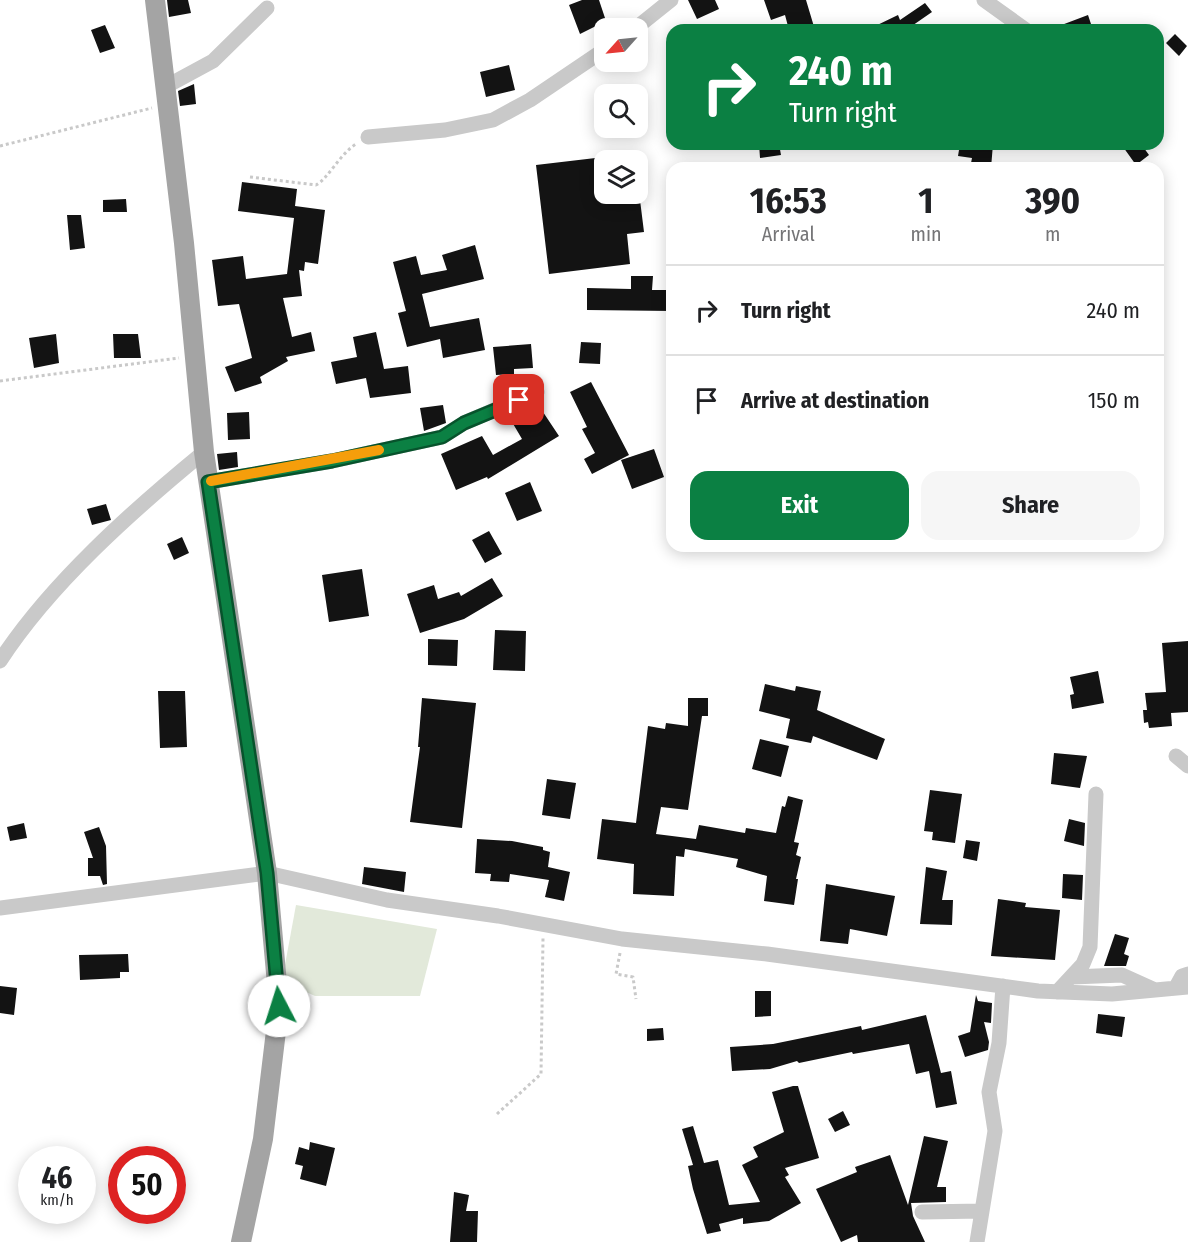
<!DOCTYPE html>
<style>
body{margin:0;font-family:"Fira Sans Condensed",sans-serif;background:#f6f6f6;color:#202124;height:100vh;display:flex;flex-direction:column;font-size:22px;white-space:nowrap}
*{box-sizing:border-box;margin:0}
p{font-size:20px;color:#757577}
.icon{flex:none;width:33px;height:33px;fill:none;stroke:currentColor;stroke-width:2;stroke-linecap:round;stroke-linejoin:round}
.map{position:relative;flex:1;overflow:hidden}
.drawer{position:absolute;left:666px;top:162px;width:498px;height:390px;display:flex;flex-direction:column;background:#fff;border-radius:18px;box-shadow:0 3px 15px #0003}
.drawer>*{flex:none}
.banner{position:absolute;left:666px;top:24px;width:498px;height:126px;border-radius:18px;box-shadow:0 3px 15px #0003;background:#0b8043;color:#fff;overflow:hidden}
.needle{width:39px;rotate:243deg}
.fabs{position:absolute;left:594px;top:18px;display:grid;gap:12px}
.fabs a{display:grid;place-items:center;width:54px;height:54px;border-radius:12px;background:#fff;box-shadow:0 3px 15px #0003;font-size:30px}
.speed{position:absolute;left:18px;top:1146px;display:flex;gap:12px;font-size:30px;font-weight:700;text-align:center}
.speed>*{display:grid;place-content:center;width:78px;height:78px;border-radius:50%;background:#fff;box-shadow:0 3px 15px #0003;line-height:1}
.speed small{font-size:15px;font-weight:400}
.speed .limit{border:9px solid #d22;background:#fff;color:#111}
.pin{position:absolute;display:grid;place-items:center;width:51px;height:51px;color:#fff;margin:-26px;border-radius:12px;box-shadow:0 3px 9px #0006}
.me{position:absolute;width:66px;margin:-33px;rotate:355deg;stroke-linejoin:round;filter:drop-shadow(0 0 4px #0008)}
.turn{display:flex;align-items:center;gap:21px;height:126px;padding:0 24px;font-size:27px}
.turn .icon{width:78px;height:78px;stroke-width:2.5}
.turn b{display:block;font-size:42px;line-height:51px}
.eta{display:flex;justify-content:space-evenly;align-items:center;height:102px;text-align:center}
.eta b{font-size:36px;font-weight:700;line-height:42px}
.action{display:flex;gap:12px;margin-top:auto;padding:12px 24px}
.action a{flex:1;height:69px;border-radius:18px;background:#0b8043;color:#fff;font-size:24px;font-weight:700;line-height:69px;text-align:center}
.action a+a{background:#f6f6f6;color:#202124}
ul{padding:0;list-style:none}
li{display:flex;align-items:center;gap:18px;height:90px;padding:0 24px;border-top:2px solid #e0e0e0}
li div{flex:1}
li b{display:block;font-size:22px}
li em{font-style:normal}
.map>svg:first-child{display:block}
.green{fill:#e2e9da}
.building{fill:#131313}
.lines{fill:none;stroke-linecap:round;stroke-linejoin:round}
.path{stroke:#c9c9c9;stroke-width:3;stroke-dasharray:3 3;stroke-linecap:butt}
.minor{stroke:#c9c9c9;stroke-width:15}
.major{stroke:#a4a4a4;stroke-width:20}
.route-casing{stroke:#07532c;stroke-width:15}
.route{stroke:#0b8043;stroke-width:10}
.slow{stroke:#f59e0b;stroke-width:10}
</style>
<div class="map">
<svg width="1188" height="1242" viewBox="0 0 1188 1242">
<rect width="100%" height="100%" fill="#fff"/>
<!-- green -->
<path class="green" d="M 296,905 L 437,929 L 420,996 L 315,996 L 282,981 Z"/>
<!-- building -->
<path class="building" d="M 167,0 L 188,0 L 191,13 L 169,17 Z
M 582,0 L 599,0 L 606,21 L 580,34 L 569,5 Z
M 688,0 L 715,0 L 719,9 L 697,19 Z
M 764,0 L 806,0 L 815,30 L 789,30 L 785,15 L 771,20 Z
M 925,3 L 932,12 L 906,30 L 867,30 L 898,15 L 900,20 Z
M 1088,15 L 1093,30 L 1051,30 L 1051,29 Z
M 105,25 L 115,48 L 100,53 L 91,30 Z
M 1175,34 L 1187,46 L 1179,56 L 1166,43 Z
M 509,65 L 515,90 L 486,97 L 480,72 Z
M 194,84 L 196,104 L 180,106 L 178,91 Z
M 759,144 L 779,144 L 781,155 L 760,158 Z
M 960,144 L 993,144 L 991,168 L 970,168 L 972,158 L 958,156 Z
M 1121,144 L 1141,144 L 1149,155 L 1136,165 Z
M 604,157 L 604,194 L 626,194 L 627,201 L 640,200 L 644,232 L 627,234 L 630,264 L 549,274 L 536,165 Z
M 242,182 L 297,189 L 295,206 L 325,210 L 318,264 L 305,262 L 304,271 L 299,270 L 302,296 L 283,298 L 292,337 L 311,332 L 315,351 L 286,357 L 288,361 L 260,377 L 262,383 L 235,392 L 225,367 L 252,358 L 239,304 L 218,306 L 212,260 L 243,256 L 246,279 L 287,274 L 294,218 L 238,211 Z
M 126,199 L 127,212 L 103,212 L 103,200 Z
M 67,215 L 81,215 L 85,248 L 70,250 Z
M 475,245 L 484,279 L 422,294 L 430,327 L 479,318 L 485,350 L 443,358 L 440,339 L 407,347 L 398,313 L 406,311 L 393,262 L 416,256 L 421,275 L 447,270 L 442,255 Z
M 631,276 L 653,276 L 652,290 L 672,290 L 672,311 L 587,310 L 587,288 L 631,289 Z
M 376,332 L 384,369 L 408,366 L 411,393 L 370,398 L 366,378 L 336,384 L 331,362 L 357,357 L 353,337 Z
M 56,334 L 59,363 L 34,368 L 29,338 Z
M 113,334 L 138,334 L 141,358 L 114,358 Z
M 581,342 L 601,343 L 600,364 L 579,363 Z
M 531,344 L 533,368 L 514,369 L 514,374 L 496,375 L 493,347 Z
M 591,382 L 629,455 L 592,474 L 584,459 L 595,453 L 582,429 L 587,427 L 570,392 Z
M 537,403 L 559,436 L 488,479 L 487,477 L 456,490 L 441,454 L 482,436 L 493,455 L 522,439 L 512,422 L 528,413 L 525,408 Z
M 443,405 L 446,423 L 424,431 L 420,408 Z
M 249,412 L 250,439 L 228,440 L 227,413 Z
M 654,449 L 664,477 L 632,489 L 621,460 Z
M 237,452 L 238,467 L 219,470 L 217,454 Z
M 530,482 L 542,511 L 517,521 L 505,493 Z
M 106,504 L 111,520 L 92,525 L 87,509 Z
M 489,531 L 502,554 L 485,563 L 472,540 Z
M 182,537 L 189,553 L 174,560 L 167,544 Z
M 362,569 L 369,616 L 329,622 L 322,575 Z
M 492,578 L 503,596 L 464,619 L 420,633 L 407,594 L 434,585 L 438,599 L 459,592 L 461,596 Z
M 495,630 L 526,631 L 525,671 L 493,670 Z
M 428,639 L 458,640 L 457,666 L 428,665 Z
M 1188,641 L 1188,712 L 1171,713 L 1172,726 L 1149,728 L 1148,722 L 1144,723 L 1143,710 L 1147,710 L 1145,693 L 1166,692 L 1162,643 Z
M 1098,671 L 1104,703 L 1072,709 L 1070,695 L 1074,694 L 1070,677 Z
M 765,684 L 795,691 L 796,686 L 821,691 L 817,710 L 885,739 L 877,760 L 813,736 L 811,743 L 786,738 L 790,719 L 759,711 Z
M 158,691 L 185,691 L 187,747 L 160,748 Z
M 422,698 L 476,703 L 462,828 L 410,822 L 420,747 L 418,747 Z
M 688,698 L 708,698 L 708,716 L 702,716 L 688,810 L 661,807 L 656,834 L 696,839 L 699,825 L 745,833 L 746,828 L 776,833 L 782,806 L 785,807 L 788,796 L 803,800 L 794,842 L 799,843 L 796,855 L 801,857 L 796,879 L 798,879 L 794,905 L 764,901 L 767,876 L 736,867 L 738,859 L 685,849 L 684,857 L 676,856 L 674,896 L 633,894 L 634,864 L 597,859 L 602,819 L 636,823 L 648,726 L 665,729 L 666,723 L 688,726 Z
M 760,739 L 789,746 L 781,777 L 752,769 Z
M 1054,753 L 1087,756 L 1080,788 L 1051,784 Z
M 547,779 L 576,783 L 570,819 L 542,815 Z
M 930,790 L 962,794 L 955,843 L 932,840 L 933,832 L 924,831 Z
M 1069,819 L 1085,823 L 1084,846 L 1064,841 Z
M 24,823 L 27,838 L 10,841 L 7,827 Z
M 99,827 L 106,846 L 107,884 L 103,885 L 100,876 L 88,876 L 88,858 L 93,858 L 84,832 Z
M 477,839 L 512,841 L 543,847 L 543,850 L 550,852 L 548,867 L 570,872 L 564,901 L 545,897 L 549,880 L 510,874 L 509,882 L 490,881 L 491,874 L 475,873 Z
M 966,840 L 980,842 L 977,861 L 963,858 Z
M 364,867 L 406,872 L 404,892 L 362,884 Z
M 926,867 L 947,871 L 942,900 L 953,900 L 952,925 L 920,924 Z
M 1063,874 L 1083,875 L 1082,900 L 1062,898 Z
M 826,884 L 895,896 L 887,936 L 850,929 L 848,944 L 820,941 Z
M 998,899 L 1026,903 L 1025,907 L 1060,910 L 1055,960 L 991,956 Z
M 1115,934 L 1129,938 L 1124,954 L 1129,956 L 1126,966 L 1104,966 Z
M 128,954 L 129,972 L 120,972 L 120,978 L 80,980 L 79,955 Z
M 0,986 L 17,988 L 14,1015 L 0,1013 Z
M 755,991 L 771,991 L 771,1016 L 755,1017 Z
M 976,995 L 978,1001 L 992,1003 L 991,1023 L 984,1022 L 989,1042 L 988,1050 L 965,1057 L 958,1036 L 970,1032 Z
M 1098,1014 L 1125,1017 L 1122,1037 L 1096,1033 Z
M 926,1015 L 941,1073 L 951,1071 L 957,1104 L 936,1108 L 929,1071 L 916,1074 L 909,1044 L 853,1054 L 852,1052 L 799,1063 L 797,1061 L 770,1069 L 732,1071 L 730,1047 L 773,1044 L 861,1026 L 862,1030 Z
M 663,1028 L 664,1040 L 647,1041 L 647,1029 Z
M 793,1086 L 798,1086 L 819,1158 L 785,1168 L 789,1175 L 785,1177 L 801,1203 L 769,1221 L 743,1224 L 743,1218 L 719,1224 L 721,1231 L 707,1234 L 693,1189 L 688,1166 L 693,1165 L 682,1129 L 693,1126 L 704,1163 L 718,1160 L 729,1205 L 760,1202 L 742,1165 L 758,1157 L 753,1147 L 784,1132 L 772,1092 Z
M 843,1111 L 850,1125 L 835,1132 L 828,1119 Z
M 924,1136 L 948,1141 L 937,1187 L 946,1187 L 946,1202 L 911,1203 L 913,1216 L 925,1242 L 858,1242 L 857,1235 L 841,1242 L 816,1189 L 857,1172 L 855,1167 L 890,1155 L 908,1205 Z
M 310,1142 L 335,1148 L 326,1186 L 300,1179 L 303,1166 L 295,1164 L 299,1147 L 309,1150 Z
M 454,1192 L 469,1195 L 466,1211 L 478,1211 L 477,1242 L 450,1242 Z"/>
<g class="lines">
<!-- path -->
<path class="path" d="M 0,146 L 152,108
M 250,177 L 316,185 C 328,179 339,155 356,144
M 0,381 L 179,358
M 620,953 L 616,974 L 633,977 L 636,999
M 497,1114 L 541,1074 L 543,938"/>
<!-- minor -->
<path class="minor" d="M 984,0 L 1026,30
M 636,28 L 671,0
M 166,95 L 165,87 L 213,61 L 267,8
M 368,137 L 445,130 L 493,120 L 530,100 L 604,50
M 208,482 L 332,461 L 442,437 L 464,423 L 537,392
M 0,661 C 50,584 132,511 204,452
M 1176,756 L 1188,766
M 0,908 L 267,873 L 387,900 L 498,916 L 622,939 L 767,954 L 1038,991 L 1112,994 L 1188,987
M 1072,977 L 1122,975 L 1153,989
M 1176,987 L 1182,976 L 1188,974
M 1057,992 L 1083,964 L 1090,947 L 1096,794
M 922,1212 L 982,1211
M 977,1242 L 995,1131 L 989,1092 L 999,1043 L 1003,986"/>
<!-- major -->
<path class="major" d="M 155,0 L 184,243 L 204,452 L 267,873 L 279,1006 L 263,1139 L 241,1242"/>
</g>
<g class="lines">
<defs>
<path id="route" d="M 279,1006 L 267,873 L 208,482 L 332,461 L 442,437 L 464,423 L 519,400"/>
</defs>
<!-- route casing -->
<use href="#route" class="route-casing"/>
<!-- route -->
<use href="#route" class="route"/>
<!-- slow -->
<path class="slow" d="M 211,481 L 379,450"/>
</g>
</svg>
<div class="fabs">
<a><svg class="needle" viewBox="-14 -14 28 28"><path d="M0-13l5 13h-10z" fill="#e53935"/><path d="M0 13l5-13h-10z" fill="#757577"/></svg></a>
<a><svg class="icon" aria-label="search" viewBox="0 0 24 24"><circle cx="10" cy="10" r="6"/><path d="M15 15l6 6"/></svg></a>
<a><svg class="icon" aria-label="layers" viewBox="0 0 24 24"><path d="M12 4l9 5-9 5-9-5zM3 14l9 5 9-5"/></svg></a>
</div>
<div class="speed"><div>46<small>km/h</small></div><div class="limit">50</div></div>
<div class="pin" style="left:519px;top:400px;background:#d93025"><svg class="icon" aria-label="arrive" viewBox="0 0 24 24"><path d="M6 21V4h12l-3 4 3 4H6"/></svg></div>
<svg class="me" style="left:279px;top:1006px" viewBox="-20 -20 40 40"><circle r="19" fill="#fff"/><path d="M0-13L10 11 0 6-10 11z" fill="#0b8043"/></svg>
<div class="banner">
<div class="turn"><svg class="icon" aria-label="right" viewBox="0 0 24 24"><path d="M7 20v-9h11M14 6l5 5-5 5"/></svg><div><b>240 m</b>Turn right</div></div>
</div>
<section class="drawer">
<div class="eta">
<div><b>16:53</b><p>Arrival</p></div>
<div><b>1</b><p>min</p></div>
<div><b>390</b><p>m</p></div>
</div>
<ul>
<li><svg class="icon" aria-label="right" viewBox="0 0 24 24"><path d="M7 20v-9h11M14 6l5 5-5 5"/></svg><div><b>Turn right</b></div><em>240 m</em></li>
<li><svg class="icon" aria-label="arrive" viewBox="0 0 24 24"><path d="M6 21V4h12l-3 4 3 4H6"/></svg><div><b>Arrive at destination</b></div><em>150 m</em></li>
</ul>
<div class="action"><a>Exit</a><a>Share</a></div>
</section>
</div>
